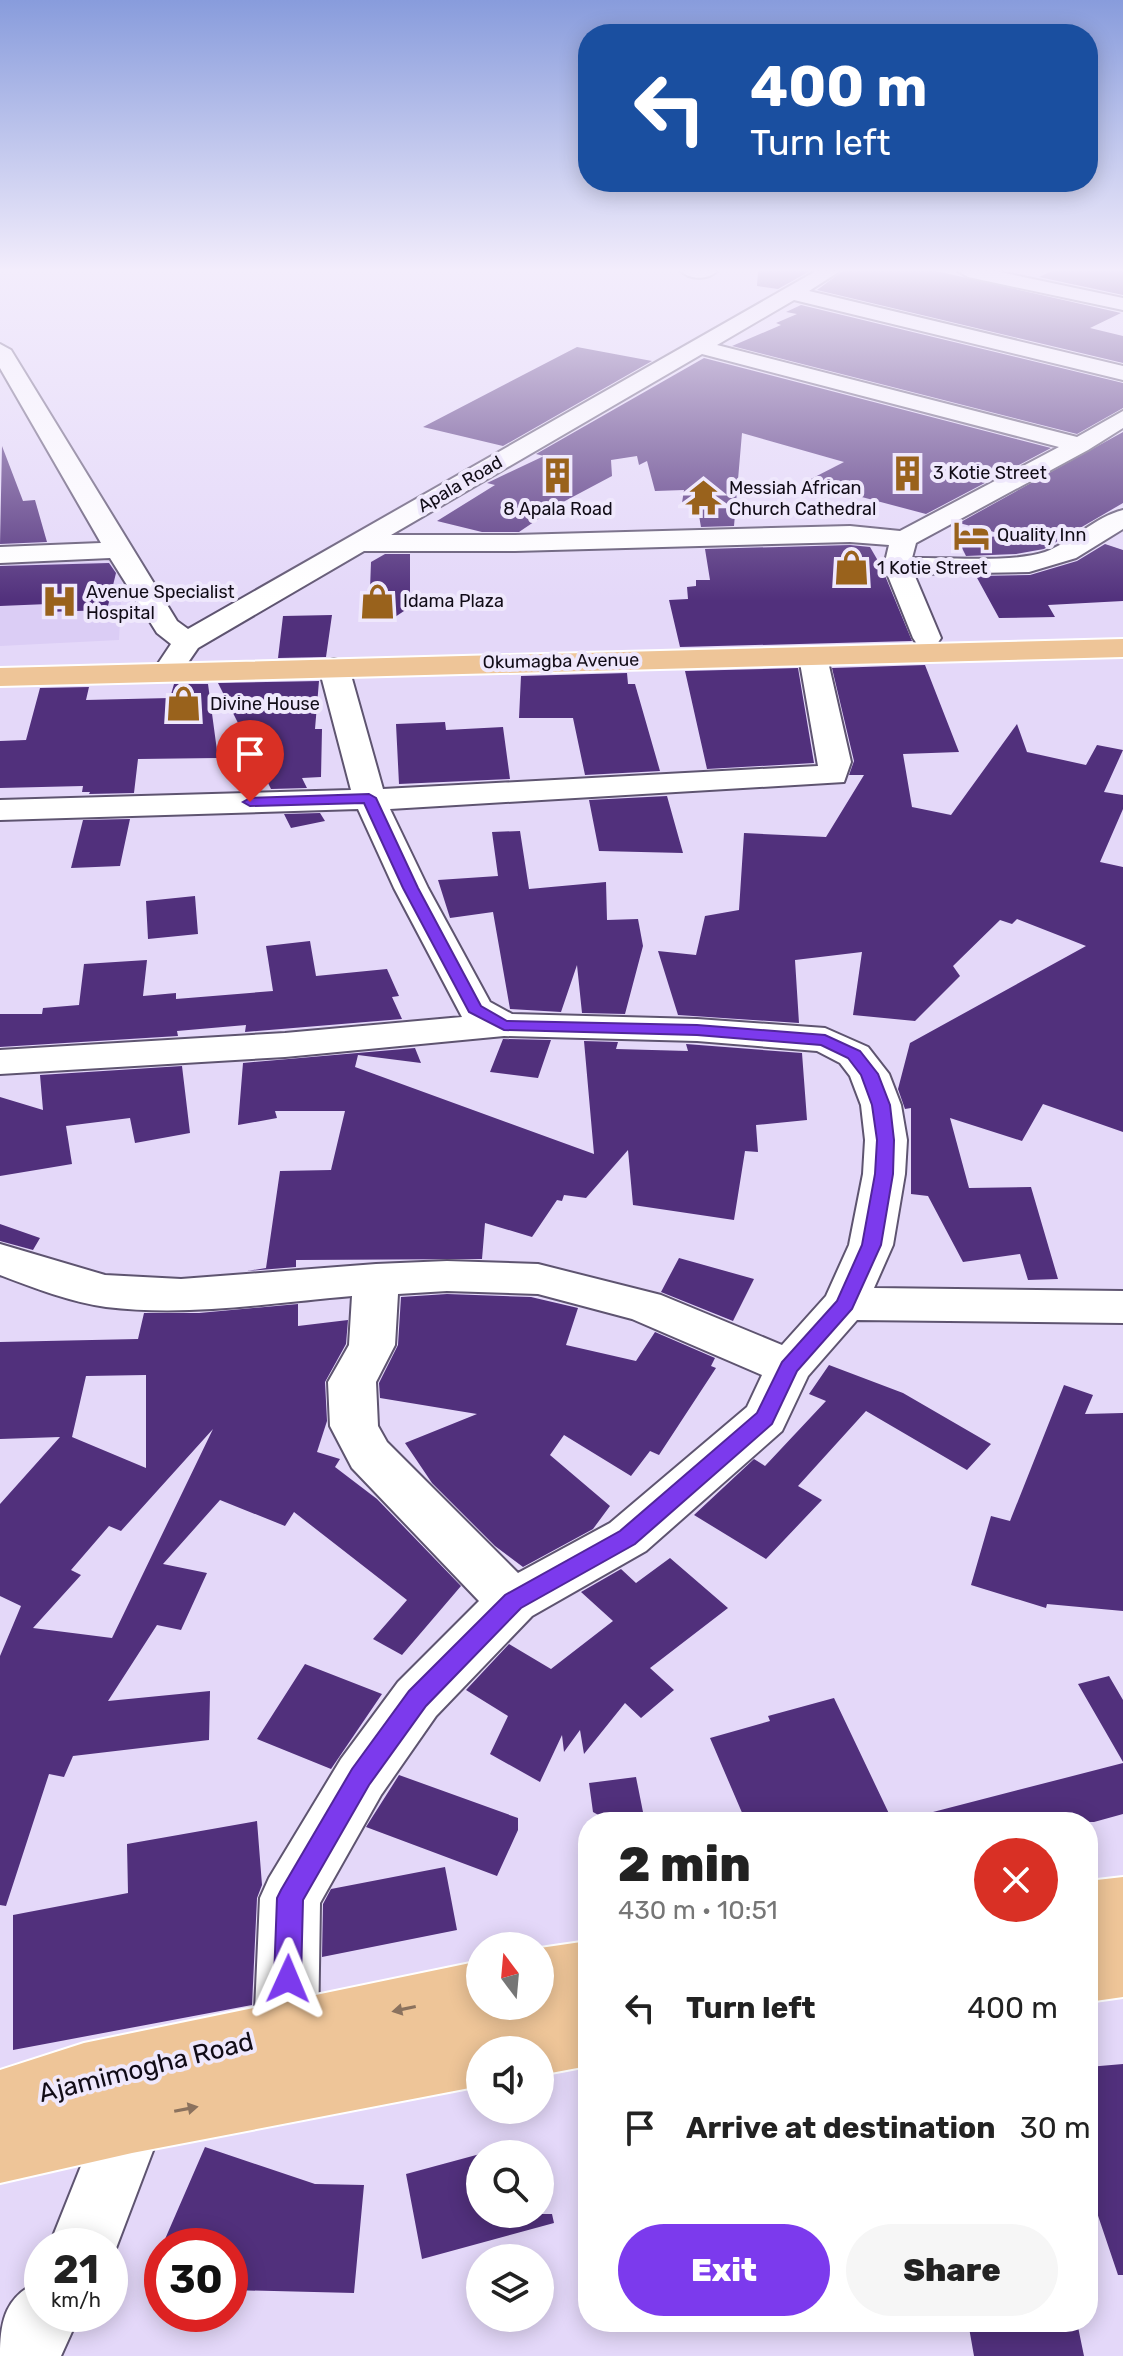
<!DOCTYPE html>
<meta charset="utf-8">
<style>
body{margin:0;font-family:Rubik,sans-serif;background:#f6f6f6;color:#222;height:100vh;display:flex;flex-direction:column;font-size:30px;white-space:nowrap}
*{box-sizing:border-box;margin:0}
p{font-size:26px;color:#767676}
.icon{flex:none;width:44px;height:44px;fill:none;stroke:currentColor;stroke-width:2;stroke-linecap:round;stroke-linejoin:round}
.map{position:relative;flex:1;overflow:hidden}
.side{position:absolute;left:578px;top:1812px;width:520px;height:520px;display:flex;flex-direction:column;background:#fff;border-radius:32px;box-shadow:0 4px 20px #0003}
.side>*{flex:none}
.top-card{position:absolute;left:578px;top:24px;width:520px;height:168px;border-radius:32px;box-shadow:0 4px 20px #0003;background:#1a4fa0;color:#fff;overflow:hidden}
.needle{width:52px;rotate:344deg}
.controls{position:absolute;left:466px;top:1932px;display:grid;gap:16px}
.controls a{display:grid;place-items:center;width:88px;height:88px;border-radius:50%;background:#fff;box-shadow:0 4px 20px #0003;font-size:40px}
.speed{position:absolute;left:24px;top:2228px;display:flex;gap:16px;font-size:40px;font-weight:700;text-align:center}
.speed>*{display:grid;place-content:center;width:104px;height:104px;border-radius:50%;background:#fff;box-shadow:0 4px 20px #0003;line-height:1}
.speed small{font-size:20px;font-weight:400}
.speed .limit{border:12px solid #d22;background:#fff;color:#111}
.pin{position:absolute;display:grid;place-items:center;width:68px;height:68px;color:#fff;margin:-82px -34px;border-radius:50% 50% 50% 0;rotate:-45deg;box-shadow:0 0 8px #0007}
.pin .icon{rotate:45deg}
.me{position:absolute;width:88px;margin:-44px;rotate:1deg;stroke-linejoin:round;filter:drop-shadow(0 0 6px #0008)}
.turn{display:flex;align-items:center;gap:28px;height:168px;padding:0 40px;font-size:36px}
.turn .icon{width:104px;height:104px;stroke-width:2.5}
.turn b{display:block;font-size:56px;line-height:68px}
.round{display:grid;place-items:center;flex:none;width:84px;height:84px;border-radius:42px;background:#f6f6f6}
.summary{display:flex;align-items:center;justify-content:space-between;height:136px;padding:0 40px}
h1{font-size:48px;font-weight:800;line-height:60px}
.cta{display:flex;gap:16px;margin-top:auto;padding:16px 40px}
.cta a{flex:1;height:92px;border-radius:48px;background:#7c3aed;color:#fff;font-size:32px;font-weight:800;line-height:92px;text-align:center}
.cta a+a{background:#f6f6f6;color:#222}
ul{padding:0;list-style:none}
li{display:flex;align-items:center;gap:24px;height:120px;padding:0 40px}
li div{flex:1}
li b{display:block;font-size:30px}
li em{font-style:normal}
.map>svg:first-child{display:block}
.built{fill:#dbcdf5}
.building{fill:#51307c;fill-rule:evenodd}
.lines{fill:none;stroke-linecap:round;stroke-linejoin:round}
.minor-casing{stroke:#5e5470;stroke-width:4}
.major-casing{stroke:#fff;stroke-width:4}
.minor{fill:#fff;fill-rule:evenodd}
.major{fill:#eec598;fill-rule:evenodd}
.oneway{fill:#8b725e}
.route{fill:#7c3aed;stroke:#51269a;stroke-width:2}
.labels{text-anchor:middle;stroke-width:8;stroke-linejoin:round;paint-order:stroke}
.far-poi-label{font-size:18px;fill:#110c17;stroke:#efe8fc;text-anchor:start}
.far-street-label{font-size:18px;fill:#110c17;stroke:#efe8fc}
.near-street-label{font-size:26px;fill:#110c17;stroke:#efe8fc}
</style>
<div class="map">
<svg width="1123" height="2356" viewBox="0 0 1123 2356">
<rect width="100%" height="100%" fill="#e4d8f9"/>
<!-- built -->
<path class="built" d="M 123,561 L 119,640 L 0,646 L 0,564 Z"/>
<!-- building -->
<path class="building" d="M 758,271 L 810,271 L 778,289 L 757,286 Z
M 843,271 L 936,271 L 1121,313 L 1090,328 L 1123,336 L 1123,363 L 817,290 Z
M 1052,271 L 1123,271 L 1123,295 L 1039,277 Z
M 801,305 L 1123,383 L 1123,408 L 1077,434 L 732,346 L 781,325 L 776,323 L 797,314 L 786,312 Z
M 577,347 L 652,361 L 503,446 L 423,427 Z
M 704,358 L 1051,448 L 926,514 L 805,482 L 844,462 L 742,433 L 734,526 L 701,527 L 697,504 L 682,503 L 684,490 L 655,491 L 647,461 L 639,465 L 637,456 L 611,460 L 612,476 L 565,501 L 519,532 L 482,532 L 437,521 L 495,485 L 487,483 L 544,456 L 536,454 Z
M 1123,432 L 1123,503 L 1044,549 L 1016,554 L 966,556 L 957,538 L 1010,536 L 959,523 Z
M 2,446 L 23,501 L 35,500 L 47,542 L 0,544 Z
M 1105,544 L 1123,550 L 1123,601 L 1048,605 L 1055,617 L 999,618 L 976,576 L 1030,575 L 1077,561 Z
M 850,545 L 870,547 L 881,566 L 912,641 L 680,647 L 669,600 L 688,599 L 687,587 L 696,586 L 696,580 L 710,580 L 705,549 Z
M 385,554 L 410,554 L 410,607 L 395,617 L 369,617 L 371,562 Z
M 109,563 L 116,573 L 107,610 L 46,612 L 48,604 L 0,606 L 0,566 Z
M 332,615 L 326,657 L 278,658 L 283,616 Z
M 925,665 L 959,752 L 903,754 L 912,807 L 951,815 L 1017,724 L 1027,752 L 1086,765 L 1097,745 L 1123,750 L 1104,792 L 1123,795 L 1123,809 L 1100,862 L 1123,867 L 1123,1132 L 1043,1104 L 1022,1141 L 950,1118 L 969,1188 L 1031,1187 L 1058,1279 L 1028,1280 L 1020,1254 L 963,1262 L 928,1196 L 911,1194 L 911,1108 L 905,1109 L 898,1089 L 910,1043 L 1086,946 L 1017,919 L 1012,924 L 1000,920 L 953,966 L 960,976 L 915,1021 L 853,1015 L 862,952 L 795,960 L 799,1023 L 678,1015 L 658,951 L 696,955 L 705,916 L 739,910 L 744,833 L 826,837 L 864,775 L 849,775 L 854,761 L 832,668 Z
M 798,668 L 814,763 L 707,769 L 685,671 Z
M 627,673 L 628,684 L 635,684 L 660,771 L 585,775 L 573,718 L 519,718 L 521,676 Z
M 319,681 L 315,729 L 322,729 L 321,777 L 302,778 L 307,788 L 271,789 L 218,683 Z
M 174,684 L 208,684 L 218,758 L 138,759 L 134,793 L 89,794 L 90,792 L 82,792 L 83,786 L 0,788 L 0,741 L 26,740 L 40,688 L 89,687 L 86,700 L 170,698 Z
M 445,722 L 446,730 L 503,727 L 510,779 L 399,784 L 396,724 Z
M 667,796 L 683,853 L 599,851 L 589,800 Z
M 320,813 L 325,821 L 291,828 L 284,814 Z
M 130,819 L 120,866 L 71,868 L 83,820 Z
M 520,831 L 529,889 L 606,882 L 607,920 L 638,919 L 643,946 L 625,1014 L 582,1013 L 577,965 L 561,1012 L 510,1009 L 493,912 L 450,918 L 438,880 L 498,876 L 492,832 Z
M 195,896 L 198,934 L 148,939 L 146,901 Z
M 310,941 L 316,976 L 387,969 L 399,996 L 392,997 L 402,1019 L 245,1032 L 246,1025 L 177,1031 L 178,1036 L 0,1047 L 0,1014 L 42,1014 L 43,1008 L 79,1005 L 84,964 L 147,960 L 143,996 L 176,993 L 176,999 L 273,991 L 266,946 Z
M 503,1039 L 551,1040 L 538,1078 L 490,1072 Z
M 584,1041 L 618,1042 L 616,1049 L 688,1051 L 686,1044 L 802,1053 L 807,1120 L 756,1125 L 758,1152 L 745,1151 L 734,1220 L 633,1205 L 628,1150 L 586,1198 L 564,1195 L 562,1201 L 557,1200 L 532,1237 L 485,1223 L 482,1259 L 296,1260 L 296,1267 L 247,1271 L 266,1268 L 280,1171 L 331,1170 L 345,1111 L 275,1111 L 277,1118 L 238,1125 L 243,1063 L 415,1048 L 421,1063 L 358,1055 L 355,1067 L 594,1154 Z
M 182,1066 L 190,1133 L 135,1143 L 130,1118 L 66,1126 L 72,1164 L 0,1176 L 0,1097 L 43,1110 L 40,1075 Z
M 0,1224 L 40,1238 L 33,1250 L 0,1241 Z
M 679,1258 L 754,1279 L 733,1321 L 661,1292 Z
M 447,1294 L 531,1297 L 578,1308 L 566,1345 L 636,1361 L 655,1332 L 715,1358 L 711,1366 L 716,1368 L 659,1455 L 650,1451 L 631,1476 L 564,1435 L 550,1455 L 610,1506 L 593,1529 L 523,1567 L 495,1546 L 432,1483 L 405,1443 L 477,1414 L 380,1398 L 379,1383 L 398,1345 L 401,1297 Z
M 298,1304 L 298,1326 L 348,1320 L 346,1344 L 325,1382 L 327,1421 L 317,1452 L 340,1459 L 335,1467 L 377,1499 L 461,1586 L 402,1655 L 373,1639 L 407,1600 L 294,1512 L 285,1526 L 220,1500 L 163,1564 L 207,1573 L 181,1630 L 157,1625 L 108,1701 L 210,1691 L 209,1740 L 73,1756 L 64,1777 L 49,1774 L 6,1906 L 0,1905 L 0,1656 L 21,1606 L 0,1596 L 0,1504 L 60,1437 L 0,1439 L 0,1342 L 138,1339 L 144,1313 L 199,1313 ZM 146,1375 L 146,1468 L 72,1437 L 86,1376 ZM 213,1429 L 112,1638 L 33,1628 L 81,1575 L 71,1570 L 109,1526 L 121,1531 Z
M 829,1365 L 903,1393 L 991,1444 L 967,1470 L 866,1411 L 798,1486 L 822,1500 L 766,1559 L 694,1515 L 754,1459 L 765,1466 L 826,1401 L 809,1394 Z
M 1064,1385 L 1093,1395 L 1085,1414 L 1123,1413 L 1123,1611 L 1047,1604 L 1046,1608 L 971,1585 L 991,1516 L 1010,1521 Z
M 670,1558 L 728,1608 L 650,1668 L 674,1690 L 641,1718 L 625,1703 L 584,1754 L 580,1730 L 564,1752 L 562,1735 L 540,1782 L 490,1754 L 508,1716 L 466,1690 L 509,1644 L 551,1669 L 613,1621 L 581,1592 L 621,1569 L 636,1583 Z
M 305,1664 L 382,1694 L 331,1769 L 257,1739 Z
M 1109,1676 L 1123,1700 L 1123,1762 L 1078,1684 Z
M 834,1698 L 893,1822 L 746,1822 L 710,1738 L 770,1721 L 768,1716 Z
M 1123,1763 L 1123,1814 L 1094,1822 L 934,1822 L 933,1812 Z
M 399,1775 L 518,1818 L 518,1830 L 497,1876 L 366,1827 Z
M 636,1777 L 645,1822 L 611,1822 L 593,1812 L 589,1783 Z
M 257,1821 L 262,1885 L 257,1898 L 252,2005 L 13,2050 L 13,1915 L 128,1893 L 127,1844 Z
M 445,1867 L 457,1930 L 322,1957 L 323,1904 L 331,1889 Z
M 1123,2064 L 1123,2275 L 1118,2275 L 1088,2186 L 1088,2067 Z
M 205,2147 L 315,2184 L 364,2185 L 354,2293 L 230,2290 L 230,2246 L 162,2246 Z
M 480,2154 L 480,2214 L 552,2214 L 554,2223 L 422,2259 L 406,2174 Z
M 968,2322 L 1077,2322 L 1084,2356 L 974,2356 Z"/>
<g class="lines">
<defs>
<path id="minor" d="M 681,271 L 717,271 C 709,280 689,280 681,271 Z
M 816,271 L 840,271 L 809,291 L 1123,366 L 1123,380 L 794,300 L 717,345 L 1077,437 L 1123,411 L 1123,428 L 1088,450 L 916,543 L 912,558 C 948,557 1013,563 1045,552 C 1072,542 1095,517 1123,510 L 1123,529 L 1076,558 L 1029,572 L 914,574 L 941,638 L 937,644 L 927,647 L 917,644 L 913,638 L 884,566 L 889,545 L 850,542 L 515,551 L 364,551 L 198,648 L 178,677 L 168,680 L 158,677 L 153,671 L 171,644 L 157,633 L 110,558 L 0,563 L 0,547 L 101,543 L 0,368 L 0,344 L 11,350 L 177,621 L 188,629 ZM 702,354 L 1059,447 L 900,531 L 850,526 L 515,535 L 391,535 Z
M 958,271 L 995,271 L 1123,298 L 1123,310 L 968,277 Z
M 813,648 L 823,651 L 827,657 L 851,762 L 844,782 L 390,809 L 428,888 L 490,1002 L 512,1014 L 697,1019 L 825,1028 L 868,1047 L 889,1074 L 901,1105 L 907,1140 L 905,1174 L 893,1245 L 874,1288 L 1123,1291 L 1123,1323 L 857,1320 L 808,1376 L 782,1431 L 646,1551 L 532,1616 L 436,1716 L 381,1795 L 320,1903 L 318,2033 L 308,2055 L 286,2064 L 264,2055 L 254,2033 L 260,1898 L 269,1878 L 341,1759 L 398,1682 L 479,1601 L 352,1468 L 330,1426 L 328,1382 L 349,1345 L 352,1296 C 271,1303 188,1317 106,1307 C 70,1302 34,1288 0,1275 L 0,1244 L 105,1275 L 181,1279 L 376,1264 L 447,1261 L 538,1264 L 661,1295 L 782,1345 L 826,1296 L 849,1245 L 863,1174 L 865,1140 L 861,1105 L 850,1076 L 840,1063 L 817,1051 L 697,1041 L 504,1036 L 285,1057 L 0,1074 L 0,1050 L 285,1033 L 462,1017 L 394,888 L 358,809 L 0,820 L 0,800 L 351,790 L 319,668 L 324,662 L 334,659 L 344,662 L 349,668 L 383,789 L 818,766 L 799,657 L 803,651 ZM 447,1291 L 538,1294 L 632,1319 L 762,1375 L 747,1407 L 610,1523 L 518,1573 L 387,1442 L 378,1426 L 376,1382 L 395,1345 L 398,1294 Z
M 132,2086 L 155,2096 L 165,2119 L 110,2264 L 110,2246 L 49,2246 L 109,2096 Z
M 42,2280 L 42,2314 L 80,2314 L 61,2356 L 0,2356 C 0,2319 6,2295 42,2280 Z"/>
<path id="major" d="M 1123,639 L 1123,657 L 0,686 L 0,668 Z
M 1123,1877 L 1123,1997 L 1088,2002 L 1088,1881 Z
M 588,1941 L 588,2066 L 540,2075 L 540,2050 L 480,2050 L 480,2086 L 132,2153 L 0,2183 L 0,2070 L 84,2043 L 480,1961 L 480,2006 L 507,2006 L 503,2015 L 535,2009 L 526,2006 L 540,2006 L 540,1948 Z"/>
</defs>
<!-- minor casing -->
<use href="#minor" class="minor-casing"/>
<!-- major casing -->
<use href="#major" class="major-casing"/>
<!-- minor -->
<use href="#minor" class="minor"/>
<!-- major -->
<use href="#major" class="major"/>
</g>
<!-- one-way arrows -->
<defs><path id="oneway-solid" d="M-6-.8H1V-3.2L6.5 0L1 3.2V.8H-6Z" transform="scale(2)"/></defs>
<g class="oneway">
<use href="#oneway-solid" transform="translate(404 2009) rotate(168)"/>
<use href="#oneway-solid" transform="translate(186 2109) rotate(-11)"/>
</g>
<!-- sky -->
<linearGradient id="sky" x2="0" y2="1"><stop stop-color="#889cdc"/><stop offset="0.45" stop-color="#f3edfc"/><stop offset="1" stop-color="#f3edfc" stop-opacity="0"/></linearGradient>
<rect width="1123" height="601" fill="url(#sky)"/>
<!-- route -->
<path class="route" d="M 369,794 L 376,798 L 418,888 L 481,1006 L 507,1021 L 697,1025 L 825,1035 L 860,1051 L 878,1074 L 890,1105 L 894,1140 L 893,1174 L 881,1245 L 852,1309 L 797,1371 L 772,1424 L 635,1544 L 521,1608 L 426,1706 L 369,1785 L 303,1900 L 301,1979 L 297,1988 L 288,1992 L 278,1988 L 274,1979 L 277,1898 L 281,1890 L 352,1769 L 409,1691 L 505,1595 L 620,1531 L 757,1413 L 782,1362 L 837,1301 L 862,1245 L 875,1174 L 877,1140 L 872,1105 L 861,1075 L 848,1058 L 821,1045 L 697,1035 L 504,1030 L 469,1012 L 403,888 L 364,803 L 250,806 L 243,802 L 250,798 Z"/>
<!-- icons -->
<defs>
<symbol id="building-bare" viewBox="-9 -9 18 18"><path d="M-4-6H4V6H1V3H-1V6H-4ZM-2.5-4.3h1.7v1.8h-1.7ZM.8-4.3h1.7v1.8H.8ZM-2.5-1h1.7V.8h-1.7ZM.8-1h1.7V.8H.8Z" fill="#99621c" stroke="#efe8fc" stroke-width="2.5" paint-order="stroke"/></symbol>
<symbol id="temple-bare" viewBox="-9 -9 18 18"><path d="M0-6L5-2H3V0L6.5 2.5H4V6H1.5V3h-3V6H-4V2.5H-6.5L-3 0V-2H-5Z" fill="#99621c" stroke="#efe8fc" stroke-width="2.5" paint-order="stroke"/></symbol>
<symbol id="hotel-bare" viewBox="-9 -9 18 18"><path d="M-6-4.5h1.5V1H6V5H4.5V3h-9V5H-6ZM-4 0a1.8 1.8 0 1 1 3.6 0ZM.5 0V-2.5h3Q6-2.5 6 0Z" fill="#99621c" stroke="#efe8fc" stroke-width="2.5" paint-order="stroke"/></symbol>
<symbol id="shop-bare" viewBox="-9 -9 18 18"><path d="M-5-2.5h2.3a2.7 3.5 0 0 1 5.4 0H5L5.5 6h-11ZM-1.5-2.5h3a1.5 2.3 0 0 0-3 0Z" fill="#99621c" stroke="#efe8fc" stroke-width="2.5" paint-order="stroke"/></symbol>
<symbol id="hospital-bare" viewBox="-9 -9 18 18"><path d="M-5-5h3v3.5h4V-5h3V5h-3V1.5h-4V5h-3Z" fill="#99621c" stroke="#efe8fc" stroke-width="2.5" paint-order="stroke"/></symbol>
</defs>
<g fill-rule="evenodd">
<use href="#building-bare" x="882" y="448" width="51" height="51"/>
<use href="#building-bare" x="532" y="450" width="51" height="51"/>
<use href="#temple-bare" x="678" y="472" width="51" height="51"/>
<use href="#hotel-bare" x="946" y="510" width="51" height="51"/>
<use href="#shop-bare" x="826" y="542" width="51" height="51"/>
<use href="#shop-bare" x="352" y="576" width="51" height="51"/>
<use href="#hospital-bare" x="34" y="576" width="51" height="51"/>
<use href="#shop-bare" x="158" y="678" width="51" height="51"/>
</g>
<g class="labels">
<!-- far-poi labels -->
<g class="far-poi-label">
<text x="933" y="479">3 Kotie Street</text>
<text x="729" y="494">Messiah African<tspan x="729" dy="21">Church Cathedral</tspan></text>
<text x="558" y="515" text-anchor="middle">8 Apala Road</text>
<text x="997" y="541">Quality Inn</text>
<text x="877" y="574">1 Kotie Street</text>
<text x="86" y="598">Avenue Specialist<tspan x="86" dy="21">Hospital</tspan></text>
<text x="403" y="607">Idama Plaza</text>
<text x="210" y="710">Divine House</text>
</g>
<!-- far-street labels -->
<g class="far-street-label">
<text transform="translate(460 484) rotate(-30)" y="6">Apala Road</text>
<text transform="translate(561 661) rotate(-1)" y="6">Okumagba Avenue</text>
</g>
<!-- near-street labels -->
<g class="near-street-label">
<text transform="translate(146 2067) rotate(-14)" y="9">Ajamimogha Road</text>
</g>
</g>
</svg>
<div class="controls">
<a><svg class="needle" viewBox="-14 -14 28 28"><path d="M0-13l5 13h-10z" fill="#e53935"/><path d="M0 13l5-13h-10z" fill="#767676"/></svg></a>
<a><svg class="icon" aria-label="sound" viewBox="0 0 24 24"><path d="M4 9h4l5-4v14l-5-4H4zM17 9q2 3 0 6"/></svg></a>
<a><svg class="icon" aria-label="search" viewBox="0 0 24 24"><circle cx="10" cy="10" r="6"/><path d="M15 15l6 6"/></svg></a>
<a><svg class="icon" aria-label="layers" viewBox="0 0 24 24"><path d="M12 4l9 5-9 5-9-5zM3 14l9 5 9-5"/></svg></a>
</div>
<div class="speed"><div>21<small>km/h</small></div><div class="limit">30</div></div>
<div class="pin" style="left:250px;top:802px;background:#d93025"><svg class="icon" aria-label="arrive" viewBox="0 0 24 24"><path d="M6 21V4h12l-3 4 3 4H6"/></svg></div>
<svg class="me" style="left:288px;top:1979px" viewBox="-20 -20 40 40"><path d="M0-17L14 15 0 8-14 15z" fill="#7c3aed" stroke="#fff" stroke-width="4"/></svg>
<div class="top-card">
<div class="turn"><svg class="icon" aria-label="left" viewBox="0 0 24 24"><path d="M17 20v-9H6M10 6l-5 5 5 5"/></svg><div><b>400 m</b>Turn left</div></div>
</div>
<section class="side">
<div class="summary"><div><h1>2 min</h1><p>430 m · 10:51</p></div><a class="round" style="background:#d93025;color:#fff"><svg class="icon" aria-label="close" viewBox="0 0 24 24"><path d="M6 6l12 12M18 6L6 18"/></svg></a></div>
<ul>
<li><svg class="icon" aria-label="left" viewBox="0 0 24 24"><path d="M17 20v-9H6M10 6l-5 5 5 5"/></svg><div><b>Turn left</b></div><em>400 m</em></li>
<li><svg class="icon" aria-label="arrive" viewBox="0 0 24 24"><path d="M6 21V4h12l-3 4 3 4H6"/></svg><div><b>Arrive at destination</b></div><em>30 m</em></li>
</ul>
<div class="cta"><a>Exit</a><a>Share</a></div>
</section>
</div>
